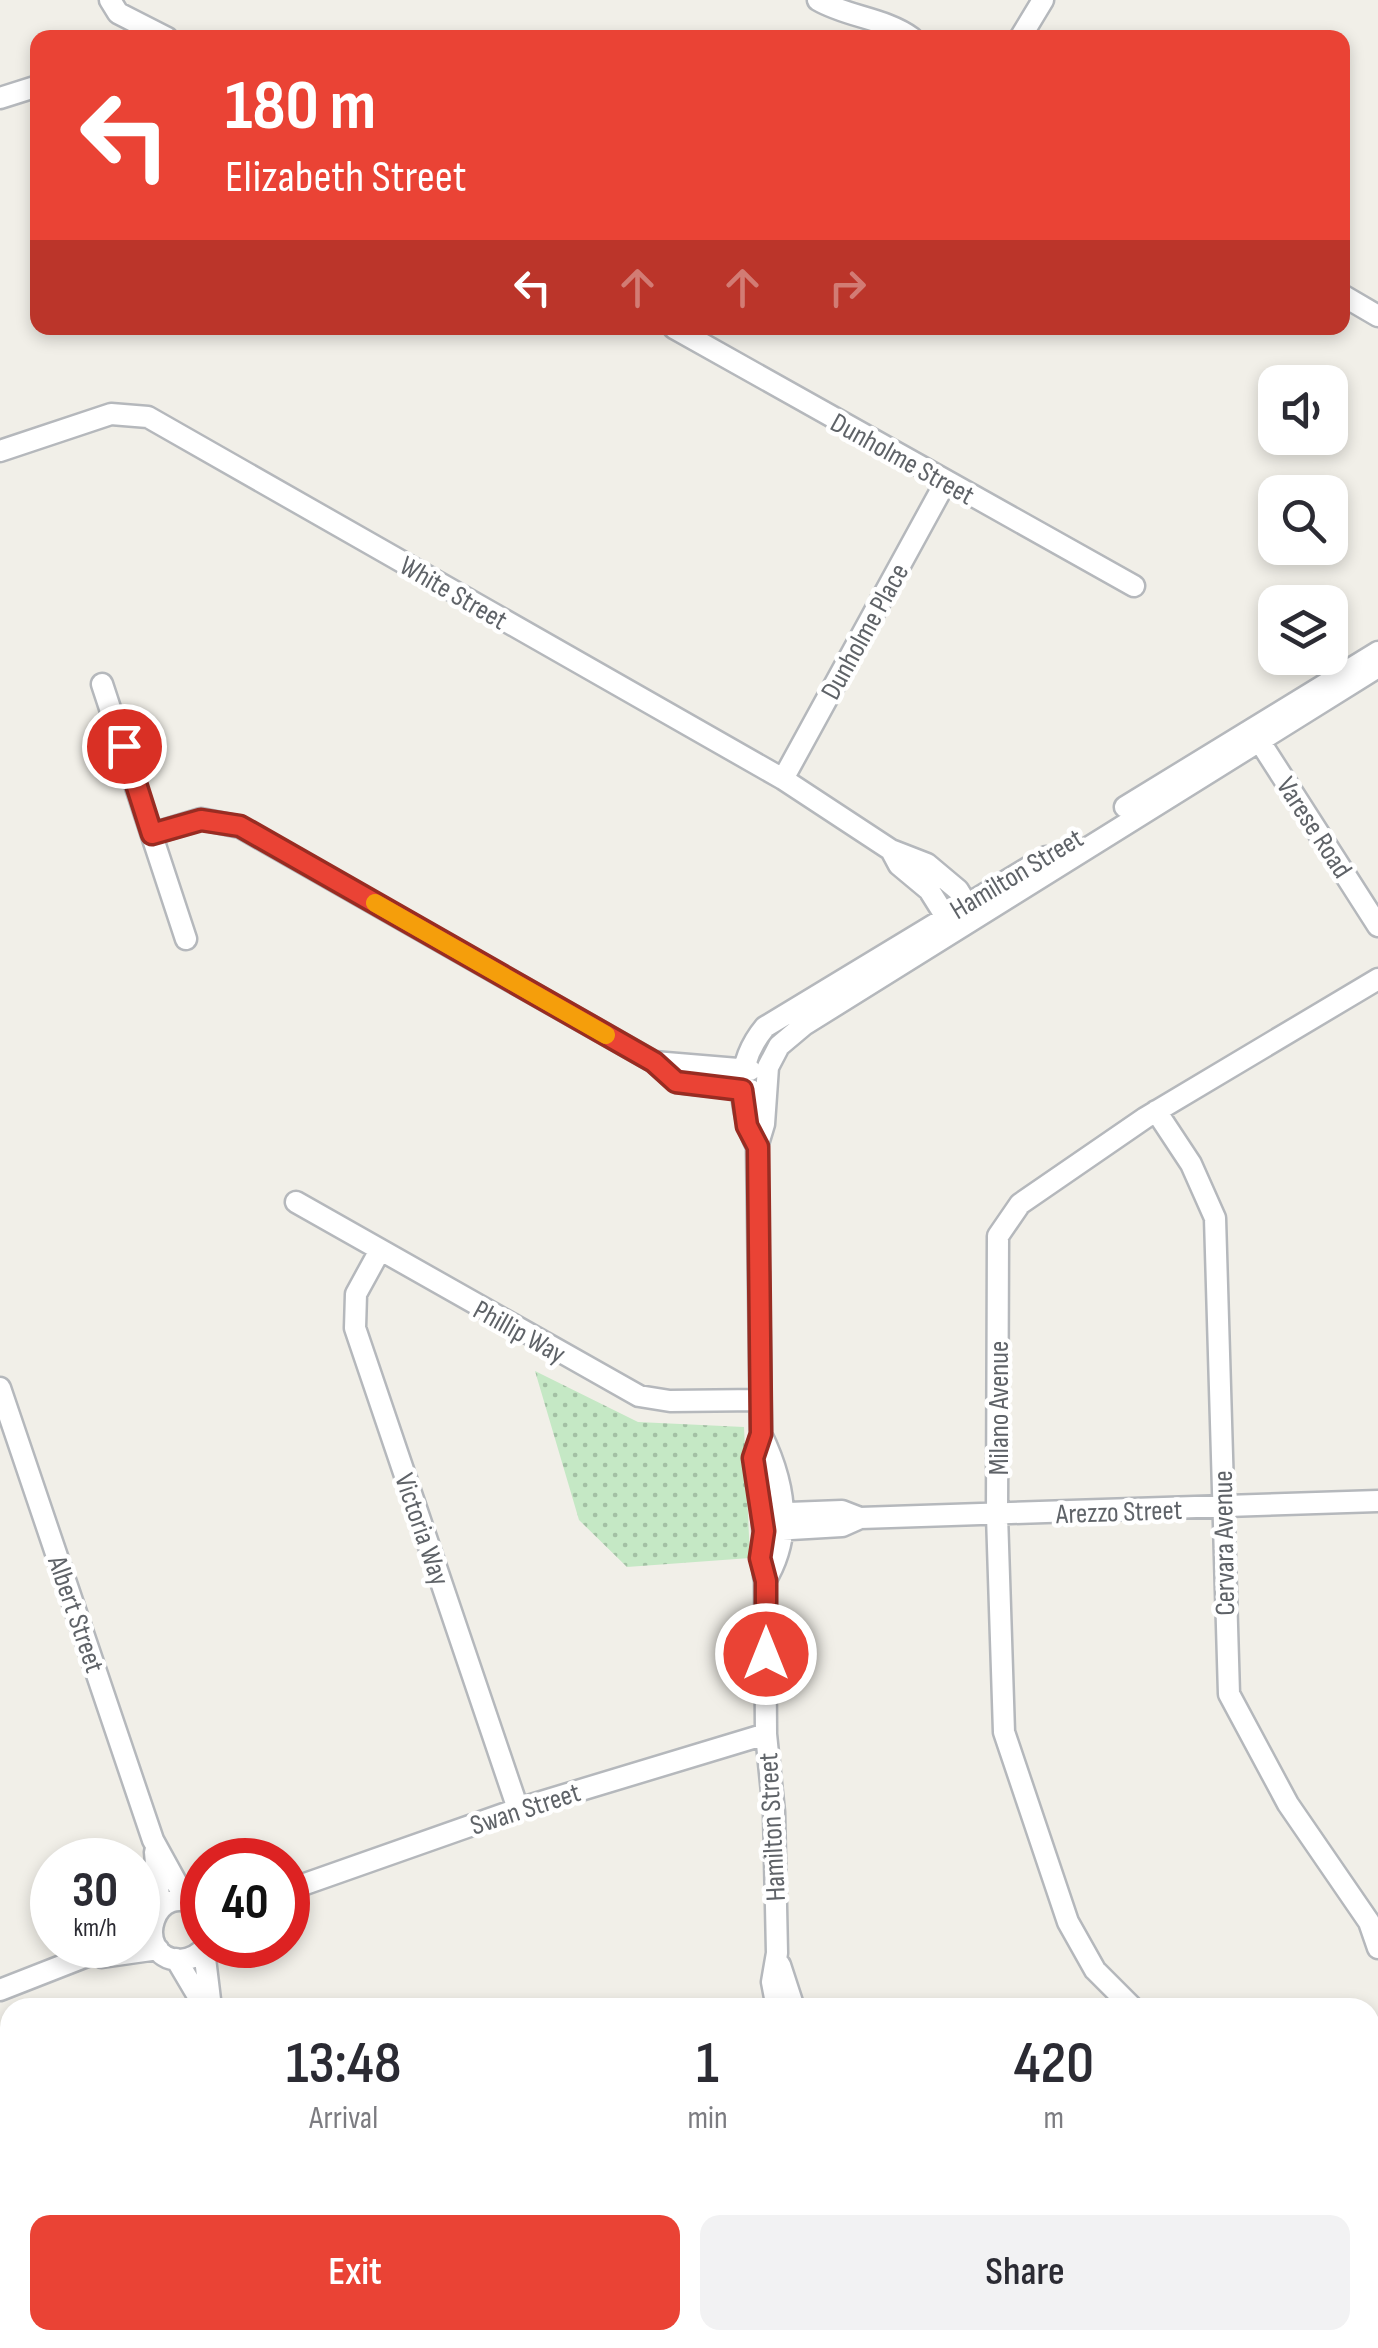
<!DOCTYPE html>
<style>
body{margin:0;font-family:"Sofia Sans Condensed",sans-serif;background:#f2f2f3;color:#2b2b33;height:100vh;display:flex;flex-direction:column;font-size:38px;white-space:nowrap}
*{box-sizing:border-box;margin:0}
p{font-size:32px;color:#7c7c81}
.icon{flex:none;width:55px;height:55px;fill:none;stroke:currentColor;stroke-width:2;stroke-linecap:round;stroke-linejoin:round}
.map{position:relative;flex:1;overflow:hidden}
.panel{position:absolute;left:0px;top:1998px;width:1380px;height:352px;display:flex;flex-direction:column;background:#fff;border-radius:30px 30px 0 0;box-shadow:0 5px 15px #0003}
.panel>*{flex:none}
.hud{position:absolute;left:30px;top:30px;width:1320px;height:305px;border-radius:20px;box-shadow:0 5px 15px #0003;background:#ea4335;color:#fff;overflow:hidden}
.tools{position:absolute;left:1258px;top:365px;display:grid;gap:20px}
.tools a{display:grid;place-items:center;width:90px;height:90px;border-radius:20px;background:#fff;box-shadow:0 5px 15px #0003;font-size:50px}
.speed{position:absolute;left:30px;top:1838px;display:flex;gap:20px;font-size:50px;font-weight:700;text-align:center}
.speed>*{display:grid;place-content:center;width:130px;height:130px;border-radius:50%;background:#fff;box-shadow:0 5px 15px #0003;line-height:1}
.speed small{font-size:25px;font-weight:400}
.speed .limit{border:15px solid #d22;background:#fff;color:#111}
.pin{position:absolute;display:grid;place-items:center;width:85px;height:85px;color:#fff;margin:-42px;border:5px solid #fff;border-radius:50%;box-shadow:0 2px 10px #0007}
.me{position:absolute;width:110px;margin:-55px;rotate:0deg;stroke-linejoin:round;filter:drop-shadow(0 0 8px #0008)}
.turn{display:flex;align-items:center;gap:35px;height:210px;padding:0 30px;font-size:45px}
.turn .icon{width:130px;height:130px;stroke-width:2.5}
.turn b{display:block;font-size:70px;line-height:85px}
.lanes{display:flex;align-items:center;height:95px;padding:0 30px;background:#0003;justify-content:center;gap:50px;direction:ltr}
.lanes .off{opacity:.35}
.eta{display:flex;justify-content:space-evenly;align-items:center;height:170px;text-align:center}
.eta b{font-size:60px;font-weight:600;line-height:70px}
.cta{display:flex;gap:20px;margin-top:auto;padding:20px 30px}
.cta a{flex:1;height:115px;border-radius:20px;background:#ea4335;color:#fff;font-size:40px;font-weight:600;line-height:115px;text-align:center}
.cta a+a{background:#f2f2f3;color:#2b2b33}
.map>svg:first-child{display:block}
.park{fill:url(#park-dots)}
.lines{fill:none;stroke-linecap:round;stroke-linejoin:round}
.minor-casing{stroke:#b5b8bc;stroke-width:25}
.minor{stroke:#fff;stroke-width:20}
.route-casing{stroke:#982c22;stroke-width:25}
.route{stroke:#ea4335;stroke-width:18}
.slow{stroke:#f59e0b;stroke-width:18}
.labels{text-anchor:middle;stroke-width:9;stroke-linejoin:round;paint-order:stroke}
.street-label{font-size:28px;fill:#5f6368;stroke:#fff}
</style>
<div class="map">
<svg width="1378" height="2348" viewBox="0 0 1378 2348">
<defs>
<pattern id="park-dots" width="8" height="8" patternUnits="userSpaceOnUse" patternTransform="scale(2.5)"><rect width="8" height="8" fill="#c5e8c5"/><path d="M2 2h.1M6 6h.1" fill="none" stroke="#a3c0a4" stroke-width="1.8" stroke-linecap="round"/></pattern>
</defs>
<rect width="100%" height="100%" fill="#f1efe8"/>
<!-- park -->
<path class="park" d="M 535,1371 L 638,1422 L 744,1427 L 750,1558 L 627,1567 L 579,1520 Z"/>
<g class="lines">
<defs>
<path id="minor" d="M 110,0 L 118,13 L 167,38
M 818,0 C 847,17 885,18 912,38
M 1020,38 L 1043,0
M 0,98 L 38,86
M 1342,295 L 1378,316
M 674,328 L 1134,586
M 0,451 L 111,414 L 148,417 L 783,779 L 891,850 L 927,864 L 958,890 L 975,918
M 102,684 L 186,939
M 1255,734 L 1378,926
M 783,779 L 945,483
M 1125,807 L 1378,652
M 152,834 L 201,819 L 240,827 L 654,1062 L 677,1082 L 751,1090
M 891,850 L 899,865 L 929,890 L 951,925
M 654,1062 L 750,1070
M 1156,1111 L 1191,1164 L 1215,1218 L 1229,1694 L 1288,1804 L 1369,1922 L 1378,1948
M 757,1147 C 737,1105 735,1063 765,1027 L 1046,857
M 296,1202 L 639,1396 L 670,1401 L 760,1400
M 379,1252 L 356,1294 L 355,1328 L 518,1809
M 0,1388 L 153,1840 L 186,1900
M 761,1434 C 784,1481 794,1534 765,1581
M 762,1514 L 842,1511 L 860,1518 L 1378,1501
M 774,1530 L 842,1526 L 860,1518
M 155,1852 L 160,1909
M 288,1890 L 518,1809 L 766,1734
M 202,1909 C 154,1873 130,1957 179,1960 C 191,1960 200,1954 207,1945
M 204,1950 L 211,2008
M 102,1957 L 158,1949
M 176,1959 L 205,2008
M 780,1965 L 794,2008
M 0,1990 L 115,1945
M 777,2008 L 772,1982 L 777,1953 L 774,1812 L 766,1734 L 765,1581 C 760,1560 765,1547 763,1526 C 761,1492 750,1468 761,1434 L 757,1147 L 764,1124 L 768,1067 L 779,1046 L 804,1025 L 1378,667
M 1133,2008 L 1095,1970 L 1068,1922 L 1004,1732 L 997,1515 L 998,1236 L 1020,1204 L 1145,1118 L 1378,979
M 1370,2078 L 1378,2074
M 331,2340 L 333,2348
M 1114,2340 L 1122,2348
M 773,2348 L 796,2340"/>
</defs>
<!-- minor casing -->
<use href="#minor" class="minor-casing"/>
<!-- minor -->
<use href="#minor" class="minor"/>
</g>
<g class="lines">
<defs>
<path id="route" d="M 124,746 L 152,834 L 201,820 L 240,826 L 654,1062 L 676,1082 L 742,1090 L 747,1126 L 758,1147 L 761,1434 L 753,1458 L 764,1531 L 760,1558 L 766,1581 L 766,1654"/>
</defs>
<!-- route casing -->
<use href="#route" class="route-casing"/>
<!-- route -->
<use href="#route" class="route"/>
<!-- slow -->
<path class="slow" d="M 375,903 L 606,1035"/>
</g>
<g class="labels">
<!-- street labels -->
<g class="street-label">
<text transform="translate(903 458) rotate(29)" y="10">Dunholme Street</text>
<text transform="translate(454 592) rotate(30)" y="10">White Street</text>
<text transform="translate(864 631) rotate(-61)" y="10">Dunholme Place</text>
<text transform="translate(1315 827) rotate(57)" y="10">Varese Road</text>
<text transform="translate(1016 873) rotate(-31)" y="10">Hamilton Street</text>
<text transform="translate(520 1331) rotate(29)" y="10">Phillip Way</text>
<text transform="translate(998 1408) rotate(-90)" y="10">Milano Avenue</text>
<text transform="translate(1119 1511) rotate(-2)" y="10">Arezzo Street</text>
<text transform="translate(423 1529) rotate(71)" y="10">Victoria Way</text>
<text transform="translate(1223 1543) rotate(-91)" y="10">Cervara Avenue</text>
<text transform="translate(77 1614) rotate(71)" y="10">Albert Street</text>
<text transform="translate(525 1808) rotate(-18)" y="10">Swan Street</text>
<text transform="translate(771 1827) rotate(-93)" y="10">Hamilton Street</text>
</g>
</g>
</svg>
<div class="tools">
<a><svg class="icon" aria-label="sound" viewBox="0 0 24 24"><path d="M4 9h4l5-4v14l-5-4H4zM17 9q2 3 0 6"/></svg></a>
<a><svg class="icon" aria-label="search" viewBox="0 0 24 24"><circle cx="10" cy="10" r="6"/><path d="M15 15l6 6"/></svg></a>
<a><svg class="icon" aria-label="layers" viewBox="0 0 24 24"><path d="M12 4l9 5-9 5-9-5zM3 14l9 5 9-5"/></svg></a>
</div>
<div class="speed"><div>30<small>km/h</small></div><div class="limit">40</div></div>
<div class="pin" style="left:124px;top:746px;background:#d93025"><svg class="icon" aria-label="arrive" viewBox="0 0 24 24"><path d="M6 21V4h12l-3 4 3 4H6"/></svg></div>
<svg class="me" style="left:766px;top:1654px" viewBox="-20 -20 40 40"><circle r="17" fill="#ea4335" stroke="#fff" stroke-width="3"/><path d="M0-11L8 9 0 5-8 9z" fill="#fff"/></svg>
<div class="hud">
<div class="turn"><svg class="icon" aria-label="left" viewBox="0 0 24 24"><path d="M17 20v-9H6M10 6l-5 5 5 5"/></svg><div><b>180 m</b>Elizabeth Street</div></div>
<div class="lanes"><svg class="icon" aria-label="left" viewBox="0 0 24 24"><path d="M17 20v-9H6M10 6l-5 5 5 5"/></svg><svg class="icon off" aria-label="ahead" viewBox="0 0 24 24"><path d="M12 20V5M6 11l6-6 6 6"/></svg><svg class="icon off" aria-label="ahead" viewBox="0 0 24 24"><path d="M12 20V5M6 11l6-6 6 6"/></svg><svg class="icon off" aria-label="right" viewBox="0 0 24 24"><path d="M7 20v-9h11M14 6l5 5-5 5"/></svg></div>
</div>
<section class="panel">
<div class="eta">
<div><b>13:48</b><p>Arrival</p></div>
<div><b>1</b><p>min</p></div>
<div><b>420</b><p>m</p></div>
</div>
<div class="cta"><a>Exit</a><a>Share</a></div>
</section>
</div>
